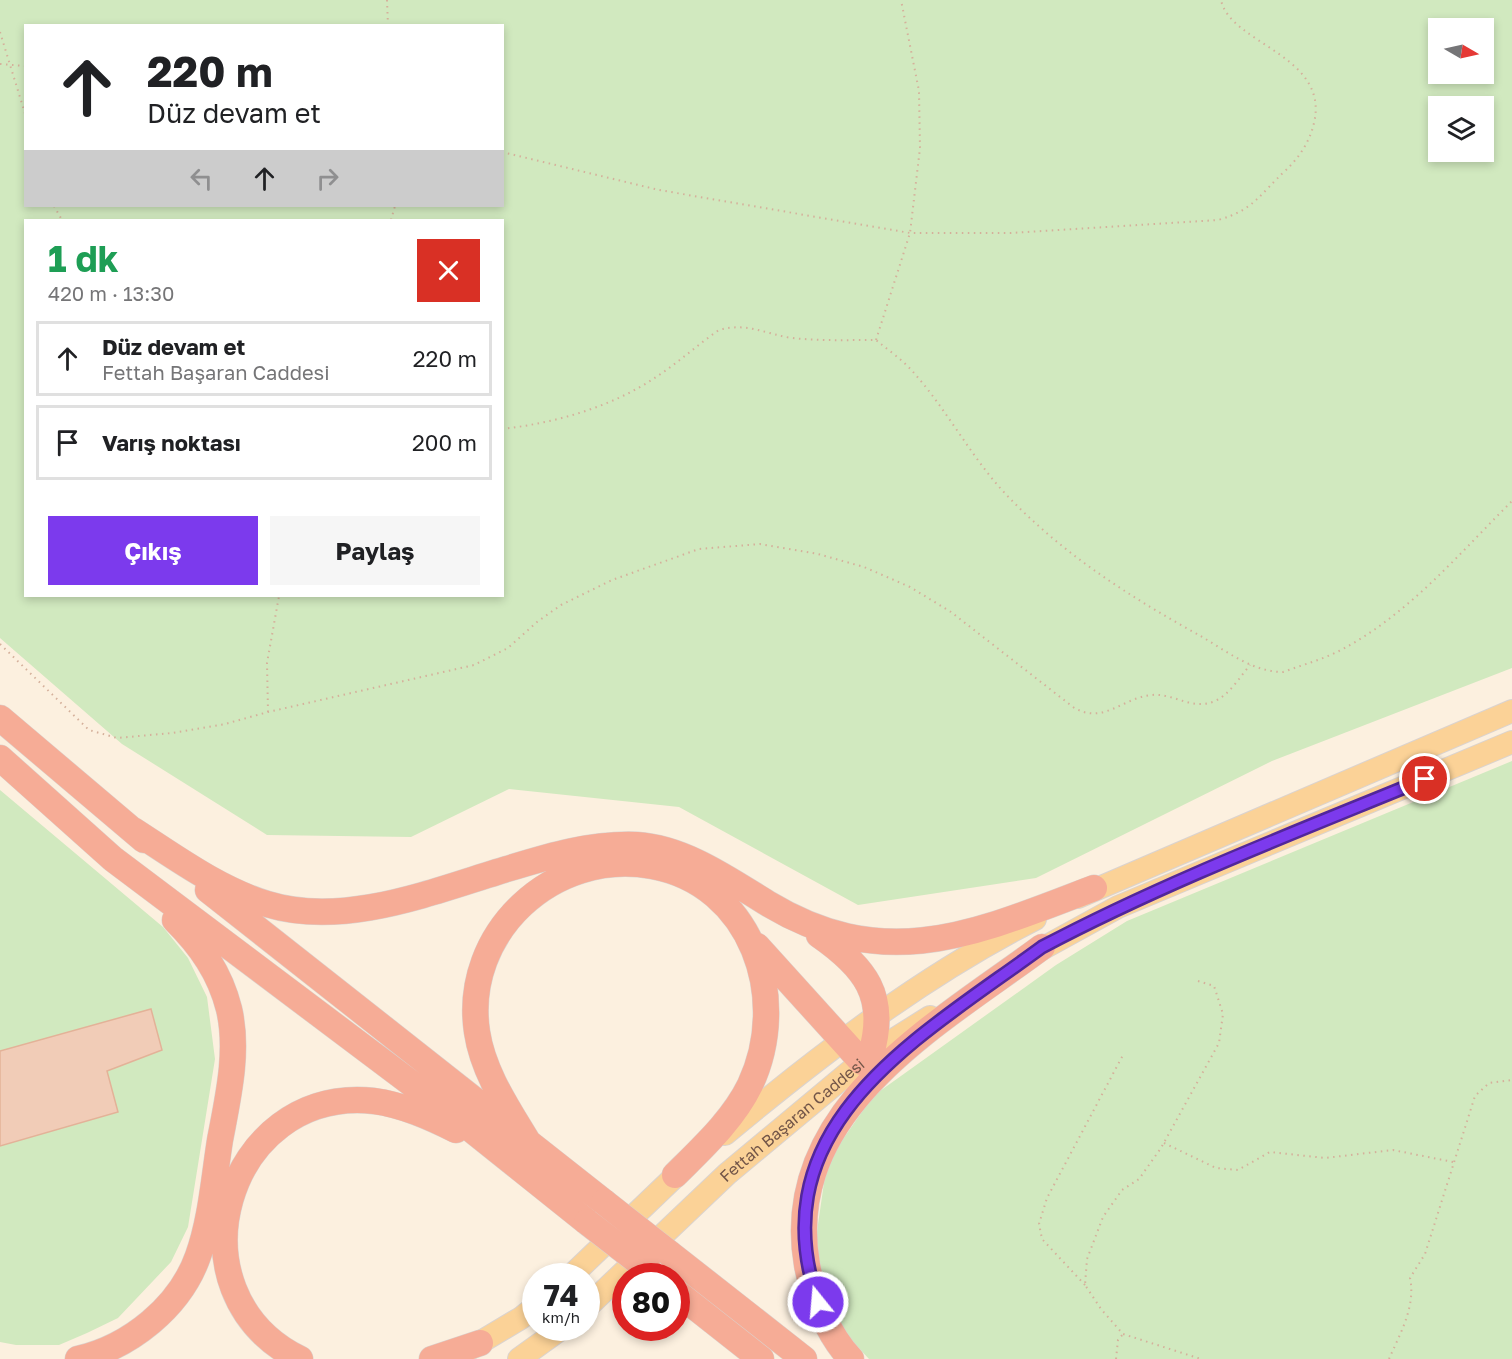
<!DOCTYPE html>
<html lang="tr">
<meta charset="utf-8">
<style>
body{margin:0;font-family:"Golos Text",sans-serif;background:#f6f6f6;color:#202124;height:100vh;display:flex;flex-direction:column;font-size:22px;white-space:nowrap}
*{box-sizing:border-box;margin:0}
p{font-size:20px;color:#757577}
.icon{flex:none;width:33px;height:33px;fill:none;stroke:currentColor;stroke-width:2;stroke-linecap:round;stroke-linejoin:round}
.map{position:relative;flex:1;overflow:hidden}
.panel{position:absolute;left:24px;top:219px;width:480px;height:378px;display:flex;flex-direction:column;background:#fff;border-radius:0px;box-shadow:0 3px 9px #0003}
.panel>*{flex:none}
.banner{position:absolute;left:24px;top:24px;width:480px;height:183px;border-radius:0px;box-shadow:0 3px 9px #0003;background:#fff;color:#202124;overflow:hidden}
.needle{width:39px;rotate:99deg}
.buttons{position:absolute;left:1428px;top:18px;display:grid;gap:12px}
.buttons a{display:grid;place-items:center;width:66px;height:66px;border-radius:0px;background:#fff;box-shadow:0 3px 9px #0003;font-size:30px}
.speed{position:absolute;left:522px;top:1263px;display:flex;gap:12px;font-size:30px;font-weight:700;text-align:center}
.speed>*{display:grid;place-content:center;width:78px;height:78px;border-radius:50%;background:#fff;box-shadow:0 3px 9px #0003;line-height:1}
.speed small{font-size:15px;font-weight:400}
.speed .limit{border:9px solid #d22;background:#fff;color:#111}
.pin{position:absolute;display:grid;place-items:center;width:51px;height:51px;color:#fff;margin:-26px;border:3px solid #fff;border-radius:50%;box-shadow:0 2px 6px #0007}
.me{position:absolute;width:66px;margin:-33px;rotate:343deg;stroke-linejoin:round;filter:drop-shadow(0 0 4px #0008)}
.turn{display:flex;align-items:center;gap:21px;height:126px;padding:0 24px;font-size:27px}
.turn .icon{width:78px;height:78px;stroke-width:2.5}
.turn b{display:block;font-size:42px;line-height:51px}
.lanes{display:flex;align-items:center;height:57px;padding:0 24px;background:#0003;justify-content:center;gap:30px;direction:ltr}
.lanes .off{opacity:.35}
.round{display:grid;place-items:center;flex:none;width:63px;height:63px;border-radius:0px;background:#f6f6f6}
.summary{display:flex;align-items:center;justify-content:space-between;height:102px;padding:0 24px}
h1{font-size:36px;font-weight:700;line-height:45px;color:#1e9e55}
.primary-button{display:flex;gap:12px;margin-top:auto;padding:12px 24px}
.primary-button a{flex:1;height:69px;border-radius:0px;background:#7c3aed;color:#fff;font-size:24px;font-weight:700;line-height:69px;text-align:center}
.primary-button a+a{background:#f6f6f6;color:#202124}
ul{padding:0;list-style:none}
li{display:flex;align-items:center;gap:18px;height:75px;margin:0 12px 9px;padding:0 12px;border:3px solid #e0e0e0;border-radius:0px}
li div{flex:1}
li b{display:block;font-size:22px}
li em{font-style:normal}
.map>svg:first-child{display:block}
.green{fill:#d1e9bf;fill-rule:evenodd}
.building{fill:#f1ccb7;stroke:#e3b298;stroke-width:1.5}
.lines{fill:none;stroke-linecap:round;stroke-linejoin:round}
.major-casing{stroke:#dad3cf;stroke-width:24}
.highway-casing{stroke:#dad3cf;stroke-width:27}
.path{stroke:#d5b09b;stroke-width:2;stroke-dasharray:1.5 4.5;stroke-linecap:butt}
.major{stroke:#fbd297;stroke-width:22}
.highway{stroke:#f6ac96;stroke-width:26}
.highway-bridge-casing{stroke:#dad3cf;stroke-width:27;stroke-linecap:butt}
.highway-bridge{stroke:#f6ac96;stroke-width:26}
.route-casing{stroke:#51269a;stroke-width:15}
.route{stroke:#7c3aed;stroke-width:10}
.labels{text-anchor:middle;stroke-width:5;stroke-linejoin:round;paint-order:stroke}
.street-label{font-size:16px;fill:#725548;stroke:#fff4e5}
</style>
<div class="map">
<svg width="1512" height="1359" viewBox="0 0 1512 1359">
<rect width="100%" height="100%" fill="#fcf0df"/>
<!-- green -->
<path class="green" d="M 0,0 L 1512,0 L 1512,668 L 1272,761 L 1036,878 L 858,905 L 679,807 L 509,789 L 411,837 L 267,835 L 122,744 L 0,638 ZM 26,26 L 502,26 L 502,206 L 26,206 ZM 1484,28 L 1484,74 L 1438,74 L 1438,28 ZM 1484,106 L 1484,152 L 1438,152 L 1438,106 ZM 502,220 L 502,596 L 26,596 L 26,220 Z
M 1512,761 L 1512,1359 L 869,1359 L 843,1331 L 814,1252 L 827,1162 L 873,1096 L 1056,965 L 1127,921 Z
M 0,790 L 163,927 L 188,958 L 207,997 L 215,1059 L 188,1227 L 171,1262 L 118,1318 L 87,1333 L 59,1345 L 16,1345 L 0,1342 Z"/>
<!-- building -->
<path class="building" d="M 151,1009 L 162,1050 L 107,1071 L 118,1112 L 0,1146 L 0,1051 Z"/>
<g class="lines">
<defs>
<g id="major">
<path d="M 1078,897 L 1512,711"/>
<path d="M 1027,957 L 1118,907 L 1512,742"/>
<path d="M 725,1134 C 821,1054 923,976 1035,919"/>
<path d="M 571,1276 L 688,1164"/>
<path id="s1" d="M 586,1308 L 727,1174 L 871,1054 L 930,1017"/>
<path d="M 464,1352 L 521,1318 L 536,1306"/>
<path d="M 519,1359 L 562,1328"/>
</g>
<path id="highway" d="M 0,718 L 144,840
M 0,758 L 113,859 L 452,1114 L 587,1222
M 133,830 C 175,857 218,889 267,904 C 341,927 426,894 497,872 C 543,858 588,843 637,845 C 684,848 728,879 767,903 C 886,975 976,933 1094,888
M 208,890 L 604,1202
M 819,935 C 865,967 888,996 871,1054
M 757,946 L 862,1062
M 528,1142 C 507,1107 483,1072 477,1032 C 462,932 554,848 652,866 C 752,884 791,998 750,1085 C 733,1120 702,1148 675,1175
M 669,1253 L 804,1359
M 676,1292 L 761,1359
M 78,1359 C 130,1347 180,1307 198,1256 C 211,1220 214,1178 220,1140 C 228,1098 239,1051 229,1009 C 220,973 201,946 175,920
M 300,1359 C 165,1293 225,1085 374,1101 C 403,1105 430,1117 456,1130
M 432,1359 L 480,1343
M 851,1359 C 828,1335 813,1297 807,1265 C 780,1110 937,1025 1042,947"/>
</defs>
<!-- major casing -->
<use href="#major" class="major-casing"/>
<!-- highway casing -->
<use href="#highway" class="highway-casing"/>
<!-- path -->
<path class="path" d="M 387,0 L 388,26
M 0,32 L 26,117
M 0,64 L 26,66
M 502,152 L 659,190 L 910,233 L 1011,233 L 1218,220 C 1254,210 1260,194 1286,170 C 1299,158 1310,141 1314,123 C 1330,55 1230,44 1221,0
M 54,206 L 62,220
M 391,220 L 395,206
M 876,340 L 910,233 L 920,148 L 919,91 L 901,0
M 502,429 C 555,423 612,407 656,377 C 678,363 697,345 719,330 C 747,322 765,334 792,338 C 820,341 848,340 876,340 C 888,350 903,360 914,373 C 946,409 969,453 1001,489 C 1057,550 1125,594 1197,634 C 1224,649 1251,672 1283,672 C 1302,665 1321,660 1339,651 C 1407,616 1459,554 1512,501
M 0,644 L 89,730 L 117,738 L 172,733 L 225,724 L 268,712 L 474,665 L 508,648 L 537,622 L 561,605 L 612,580 L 699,549 L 760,544 L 818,554 L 864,567 L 910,587 L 951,612 L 1073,707 C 1103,726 1123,697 1152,695 C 1174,693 1192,711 1215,701 C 1229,695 1240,677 1250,665
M 268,712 L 267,663 L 279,596
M 1198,981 L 1214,986 L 1223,1014 L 1219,1043 L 1161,1148 L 1139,1179 L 1122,1190 L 1103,1217 L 1087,1259 L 1085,1285 L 1101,1309 L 1123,1334 L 1201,1359
M 1164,1143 L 1216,1168 L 1238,1170 L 1270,1152 L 1325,1158 L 1393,1150 L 1453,1162
M 1085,1285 L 1042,1239 L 1039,1224 L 1047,1198 L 1123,1055
M 1116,1359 L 1118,1340 L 1123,1334
M 1389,1359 C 1400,1334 1416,1306 1410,1278 L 1425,1254 L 1475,1096 L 1489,1083 L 1512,1080"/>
<!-- major -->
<use href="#major" class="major"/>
<!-- highway -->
<use href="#highway" class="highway"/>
<defs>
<path id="highway-bridge" d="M 604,1202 L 669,1253
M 587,1222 L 649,1270"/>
</defs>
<!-- highway-bridge casing -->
<use href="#highway-bridge" class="highway-bridge-casing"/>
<!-- highway-bridge -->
<use href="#highway-bridge" class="highway-bridge"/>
</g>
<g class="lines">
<defs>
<path id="route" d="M 818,1302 C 757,1124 920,1037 1042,947 C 1165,882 1296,832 1425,779"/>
</defs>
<!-- route casing -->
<use href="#route" class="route-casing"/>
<!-- route -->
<use href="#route" class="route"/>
</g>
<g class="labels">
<!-- street labels -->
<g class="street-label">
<text dy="6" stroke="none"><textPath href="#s1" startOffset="279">Fettah Başaran Caddesi</textPath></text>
</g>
</g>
</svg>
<div class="buttons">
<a><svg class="needle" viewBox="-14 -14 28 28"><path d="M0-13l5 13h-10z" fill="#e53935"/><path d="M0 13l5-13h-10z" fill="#757577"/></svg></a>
<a><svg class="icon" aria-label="layers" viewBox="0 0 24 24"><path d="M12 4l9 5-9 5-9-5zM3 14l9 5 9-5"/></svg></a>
</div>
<div class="speed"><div>74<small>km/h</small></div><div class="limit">80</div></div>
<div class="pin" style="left:1425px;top:779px;background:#d93025"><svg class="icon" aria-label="arrive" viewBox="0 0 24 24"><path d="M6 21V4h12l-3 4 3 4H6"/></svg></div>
<svg class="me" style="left:818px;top:1302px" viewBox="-20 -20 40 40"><circle r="17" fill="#7c3aed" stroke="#fff" stroke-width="3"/><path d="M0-11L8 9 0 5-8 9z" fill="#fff"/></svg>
<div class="banner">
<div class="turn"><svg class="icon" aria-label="ahead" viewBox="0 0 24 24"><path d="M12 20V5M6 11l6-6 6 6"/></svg><div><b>220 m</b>Düz devam et</div></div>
<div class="lanes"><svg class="icon off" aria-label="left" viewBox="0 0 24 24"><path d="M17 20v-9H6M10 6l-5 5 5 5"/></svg><svg class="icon" aria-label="ahead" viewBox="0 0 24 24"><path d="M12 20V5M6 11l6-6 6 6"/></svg><svg class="icon off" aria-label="right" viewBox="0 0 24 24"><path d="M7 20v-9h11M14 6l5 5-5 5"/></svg></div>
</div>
<section class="panel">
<div class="summary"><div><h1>1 dk</h1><p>420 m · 13:30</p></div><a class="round" style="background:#d93025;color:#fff"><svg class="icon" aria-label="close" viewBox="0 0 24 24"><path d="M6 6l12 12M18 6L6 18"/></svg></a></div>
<ul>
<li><svg class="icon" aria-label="ahead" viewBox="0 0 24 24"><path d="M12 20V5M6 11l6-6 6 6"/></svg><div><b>Düz devam et</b><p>Fettah Başaran Caddesi</p></div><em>220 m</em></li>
<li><svg class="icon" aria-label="arrive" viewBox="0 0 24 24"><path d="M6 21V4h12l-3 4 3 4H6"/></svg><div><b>Varış noktası</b></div><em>200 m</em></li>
</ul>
<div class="primary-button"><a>Çıkış</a><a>Paylaş</a></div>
</section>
</div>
